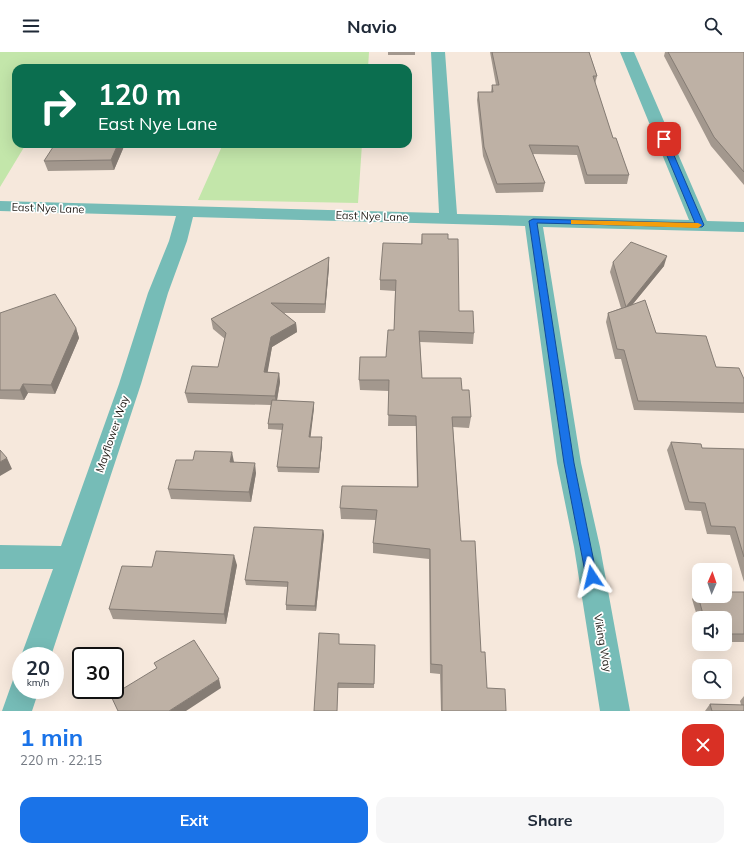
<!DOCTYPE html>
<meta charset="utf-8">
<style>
body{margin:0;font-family:Mulish,sans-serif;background:#f6f6f7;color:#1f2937;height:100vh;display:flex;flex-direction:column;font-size:15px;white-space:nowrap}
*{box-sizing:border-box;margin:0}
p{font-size:13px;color:#747a83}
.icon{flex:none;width:22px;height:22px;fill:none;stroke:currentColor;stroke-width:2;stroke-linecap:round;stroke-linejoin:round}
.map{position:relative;height:659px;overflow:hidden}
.drawer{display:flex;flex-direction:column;background:#fff;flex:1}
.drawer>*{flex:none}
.guide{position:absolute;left:12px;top:12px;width:400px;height:84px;border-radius:12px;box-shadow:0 4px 16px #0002;background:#0b6e4f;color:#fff;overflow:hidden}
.needle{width:26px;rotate:2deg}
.buttons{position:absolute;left:692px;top:511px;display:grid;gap:8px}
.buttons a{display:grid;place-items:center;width:40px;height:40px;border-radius:8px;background:#fff;box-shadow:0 4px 16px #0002;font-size:20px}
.speed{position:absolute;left:12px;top:595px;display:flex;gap:8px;font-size:20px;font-weight:700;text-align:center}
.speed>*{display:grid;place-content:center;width:52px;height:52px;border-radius:50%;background:#fff;box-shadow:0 4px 16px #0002;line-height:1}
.speed small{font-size:10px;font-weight:400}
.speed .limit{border:2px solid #111;border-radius:6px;background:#fff;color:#111}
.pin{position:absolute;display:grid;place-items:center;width:34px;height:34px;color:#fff;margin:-17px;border-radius:8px;box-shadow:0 2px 6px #0006}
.me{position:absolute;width:44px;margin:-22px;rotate:350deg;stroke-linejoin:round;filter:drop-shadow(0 0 3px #0008)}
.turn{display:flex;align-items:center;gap:14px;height:84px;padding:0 20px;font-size:18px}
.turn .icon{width:52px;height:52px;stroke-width:2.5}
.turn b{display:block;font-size:28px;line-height:34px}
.round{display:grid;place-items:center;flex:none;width:42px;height:42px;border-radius:12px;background:#f6f6f7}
.head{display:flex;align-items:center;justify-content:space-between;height:68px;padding:0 20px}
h1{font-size:24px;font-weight:700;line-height:30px;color:#1a73e8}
.action{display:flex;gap:8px;margin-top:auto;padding:8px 20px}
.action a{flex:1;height:46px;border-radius:12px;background:#1a73e8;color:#fff;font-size:16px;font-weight:700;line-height:46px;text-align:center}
.action a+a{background:#f6f6f7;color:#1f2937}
header{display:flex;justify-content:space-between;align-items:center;height:52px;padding:0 20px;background:#fff;font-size:18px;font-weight:700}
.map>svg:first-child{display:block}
.green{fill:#c3e6aa}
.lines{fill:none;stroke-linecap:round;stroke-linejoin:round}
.minor{fill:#76bcb7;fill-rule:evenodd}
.wall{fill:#a3988e}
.shaded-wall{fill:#857c74}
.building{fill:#beb1a5;stroke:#857c74}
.route{fill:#1a73e8;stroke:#114b97}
.slow{fill:#f59e0b}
.labels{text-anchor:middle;stroke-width:3.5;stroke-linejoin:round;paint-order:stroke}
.street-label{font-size:11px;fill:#231e19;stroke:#fff}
</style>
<header><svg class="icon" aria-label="menu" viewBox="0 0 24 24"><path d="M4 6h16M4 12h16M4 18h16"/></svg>Navio<svg class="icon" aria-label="search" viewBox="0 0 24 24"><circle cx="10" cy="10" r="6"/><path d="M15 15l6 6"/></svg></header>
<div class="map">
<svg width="744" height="659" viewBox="0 0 744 659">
<rect width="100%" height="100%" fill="#f6e8dc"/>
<!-- green -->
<path class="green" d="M 0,0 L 369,0 L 368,16 L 16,16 L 16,92 L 26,92 L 0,135 Z
M 223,92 L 362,92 L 358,151 L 198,148 Z"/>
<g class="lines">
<!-- minor -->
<path class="minor" d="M 431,0 L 445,0 L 457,162 L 689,168 L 620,0 L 634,0 L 707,169 L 744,170 L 744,180 L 543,175 L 581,411 L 600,495 L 630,659 L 600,659 L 574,495 L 557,411 L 525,174 L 193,165 L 187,189 L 168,241 L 141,332 L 51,604 L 21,604 L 53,517 L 0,517 L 0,493 L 61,494 L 119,332 L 148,241 L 169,189 L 176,164 L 0,159 L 0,149 L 439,161 Z
M 21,624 L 21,638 L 39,638 L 32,659 L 2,659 L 13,628 Z"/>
</g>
<!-- wall -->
<path class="wall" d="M 388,0 L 415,0 L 415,3 L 388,3 Z
M 490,0 L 589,0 L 597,24 L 595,32 L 613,86 L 629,123 L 627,132 L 585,132 L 577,103 L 533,102 L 545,131 L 543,140 L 496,141 L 483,104 L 477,48 L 478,40 L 491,40 L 492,33 L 496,33 Z
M 665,0 L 744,0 L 744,133 L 711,94 L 664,4 Z
M 125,92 L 114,118 L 48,119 L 44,109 Z
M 422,182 L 448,187 L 459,259 L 474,281 L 473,292 L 420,290 L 422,326 L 462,338 L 471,365 L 469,376 L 453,375 L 461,489 L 481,600 L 487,636 L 506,659 L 441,659 L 440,622 L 430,621 L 429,507 L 373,501 L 373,491 L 376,468 L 341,467 L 340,456 L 417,435 L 416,374 L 388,374 L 389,339 L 360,338 L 359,328 L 386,305 L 394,278 L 395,239 L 380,238 L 380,228 L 421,192 Z
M 329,205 L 329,215 L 325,261 L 284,261 L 296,271 L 297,280 L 272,295 L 267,320 L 279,321 L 280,330 L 277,349 L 314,350 L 314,356 L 310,385 L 322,385 L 322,391 L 319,421 L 278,420 L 277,415 L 283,378 L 268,377 L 268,372 L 271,353 L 188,351 L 185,341 L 218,315 L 225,287 L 213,277 L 211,267 Z
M 613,210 L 664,214 L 633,252 L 656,281 L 716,315 L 744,327 L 744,361 L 634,358 L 621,307 L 615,307 L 606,270 L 608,261 L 621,256 L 610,220 Z
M 0,261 L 76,276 L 79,286 L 55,342 L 28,341 L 24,348 L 0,347 Z
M 671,390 L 702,396 L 744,397 L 744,530 L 730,483 L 707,482 L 701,459 L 685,458 L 667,398 Z
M 234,410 L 256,421 L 251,450 L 171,447 L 168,437 Z
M 323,478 L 324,483 L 316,559 L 286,558 L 286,553 L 288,535 L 246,533 L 245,528 Z
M 237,513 L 226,572 L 113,567 L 109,557 L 152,515 Z
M 697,540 L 744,540 L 744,590 L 725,590 L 725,566 L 699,566 L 699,571 L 692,547 Z
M 339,586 L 339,592 L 375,593 L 374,636 L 338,636 L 314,659 Z
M 744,644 L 744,659 L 705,659 L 710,652 L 741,653 L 740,649 Z"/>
<!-- shaded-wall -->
<path class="shaded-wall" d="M 118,92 L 125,92 L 114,118 L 111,108 Z
M 667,204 L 664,214 L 623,264 L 626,255 Z
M 329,205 L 329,215 L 325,261 L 325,252 Z
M 296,271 L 297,280 L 272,295 L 266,330 L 264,320 L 271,285 Z
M 76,276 L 79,286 L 55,342 L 51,333 Z
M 279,321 L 280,330 L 276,353 L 275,344 Z
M 23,332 L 28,341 L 24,348 L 20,338 Z
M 314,350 L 314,356 L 310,390 L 309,385 Z
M 322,385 L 322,391 L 319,421 L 319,416 Z
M 232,400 L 234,410 L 230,410 Z
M 7,406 L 12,417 L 0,424 L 0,410 Z
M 255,411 L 256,421 L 251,450 L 249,440 Z
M 323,478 L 324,483 L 316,559 L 315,554 Z
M 234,503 L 237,513 L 226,572 L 224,562 Z
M 219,627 L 221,636 L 186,659 L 169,659 Z"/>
<!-- building -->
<path class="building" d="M 492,0 L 589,0 L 597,24 L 593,24 L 613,86 L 616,86 L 629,123 L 587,123 L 578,94 L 529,93 L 545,131 L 497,132 L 484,95 L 478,40 L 493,40 L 492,33 L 499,33 Z
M 668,0 L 744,0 L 744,120 L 714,85 Z
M 55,92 L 118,92 L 111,108 L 44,109 Z
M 422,182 L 448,182 L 448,187 L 458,187 L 459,259 L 473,259 L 474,281 L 419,279 L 422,326 L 461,326 L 462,338 L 469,338 L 471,365 L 452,365 L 461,489 L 475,489 L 481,600 L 485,600 L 487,636 L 505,637 L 506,659 L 442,659 L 442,613 L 431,612 L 430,497 L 373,491 L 377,458 L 340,456 L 342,434 L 418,435 L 416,364 L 388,363 L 389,328 L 359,328 L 360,305 L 386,305 L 388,278 L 394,278 L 396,228 L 380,228 L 383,191 L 422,192 Z
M 631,190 L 667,204 L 626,255 L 645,248 L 656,281 L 706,284 L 716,315 L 739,316 L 744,327 L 744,351 L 638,349 L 624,298 L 617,297 L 608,261 L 626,255 L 613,210 Z
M 329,205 L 325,252 L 271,251 L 296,271 L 271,285 L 264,320 L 279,321 L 275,344 L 185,341 L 192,314 L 218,315 L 226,281 L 211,267 Z
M 55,242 L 76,276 L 51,333 L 23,332 L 20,338 L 0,338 L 0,261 Z
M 272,348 L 314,350 L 309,385 L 322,385 L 319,416 L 277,415 L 283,372 L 268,372 Z
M 671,390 L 701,392 L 702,396 L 744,397 L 744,505 L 735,475 L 711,474 L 705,451 L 689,450 Z
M 0,398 L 7,406 L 0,410 Z
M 195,399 L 232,400 L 230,410 L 255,411 L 249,440 L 168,437 L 176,408 L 193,408 Z
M 254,475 L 323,478 L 315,554 L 286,553 L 288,530 L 245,528 Z
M 156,499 L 234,503 L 224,562 L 109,557 L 122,514 L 152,515 Z
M 697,540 L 699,540 L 699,544 L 725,544 L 725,540 L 744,540 L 744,582 L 725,582 L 725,566 L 704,566 Z
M 319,581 L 339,582 L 339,592 L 375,593 L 374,632 L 338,631 L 337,659 L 314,659 Z
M 194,588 L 219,627 L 169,659 L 118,659 L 111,644 L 157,616 L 154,611 Z
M 710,652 L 744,653 L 744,659 L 712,659 Z"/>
<!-- route -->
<path class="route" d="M 664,85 L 667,87 L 704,173 L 702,175 L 537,171 L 574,411 L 597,525 L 596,529 L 592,530 L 588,529 L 586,525 L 564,411 L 529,169 L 533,167 L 695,171 L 660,87 Z"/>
<!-- slow -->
<path class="slow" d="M 571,168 L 698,171 L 702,173 L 698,176 L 574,172 L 571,172 Z"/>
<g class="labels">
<!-- street labels -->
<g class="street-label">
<text transform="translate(48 156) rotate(2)" y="4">East Nye Lane</text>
<text transform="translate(372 164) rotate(2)" y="4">East Nye Lane</text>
<text transform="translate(112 382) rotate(-71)" y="4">Mayflower Way</text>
<text transform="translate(603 591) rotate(80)" y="4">Viking Way</text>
</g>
</g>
</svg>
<div class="buttons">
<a><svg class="needle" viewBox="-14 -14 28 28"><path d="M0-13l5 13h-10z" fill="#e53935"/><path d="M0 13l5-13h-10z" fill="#747a83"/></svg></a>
<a><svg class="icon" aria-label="sound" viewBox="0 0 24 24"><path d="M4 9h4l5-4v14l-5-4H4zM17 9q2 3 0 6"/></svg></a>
<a><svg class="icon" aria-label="search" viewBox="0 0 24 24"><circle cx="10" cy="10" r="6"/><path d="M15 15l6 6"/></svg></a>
</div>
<div class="speed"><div>20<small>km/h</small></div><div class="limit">30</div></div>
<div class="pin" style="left:664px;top:87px;background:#d93025"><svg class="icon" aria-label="arrive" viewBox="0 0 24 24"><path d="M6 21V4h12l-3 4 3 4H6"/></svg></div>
<svg class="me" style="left:592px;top:525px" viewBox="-20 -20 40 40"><path d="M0-17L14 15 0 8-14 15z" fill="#1a73e8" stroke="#fff" stroke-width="4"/></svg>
<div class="guide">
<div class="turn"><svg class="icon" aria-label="right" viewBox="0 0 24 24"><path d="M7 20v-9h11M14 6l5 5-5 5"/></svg><div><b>120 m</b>East Nye Lane</div></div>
</div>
</div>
<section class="drawer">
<div class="head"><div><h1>1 min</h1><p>220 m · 22:15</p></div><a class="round" style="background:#d93025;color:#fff"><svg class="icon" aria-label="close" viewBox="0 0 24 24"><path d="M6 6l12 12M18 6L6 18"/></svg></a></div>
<div class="action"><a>Exit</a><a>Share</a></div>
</section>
